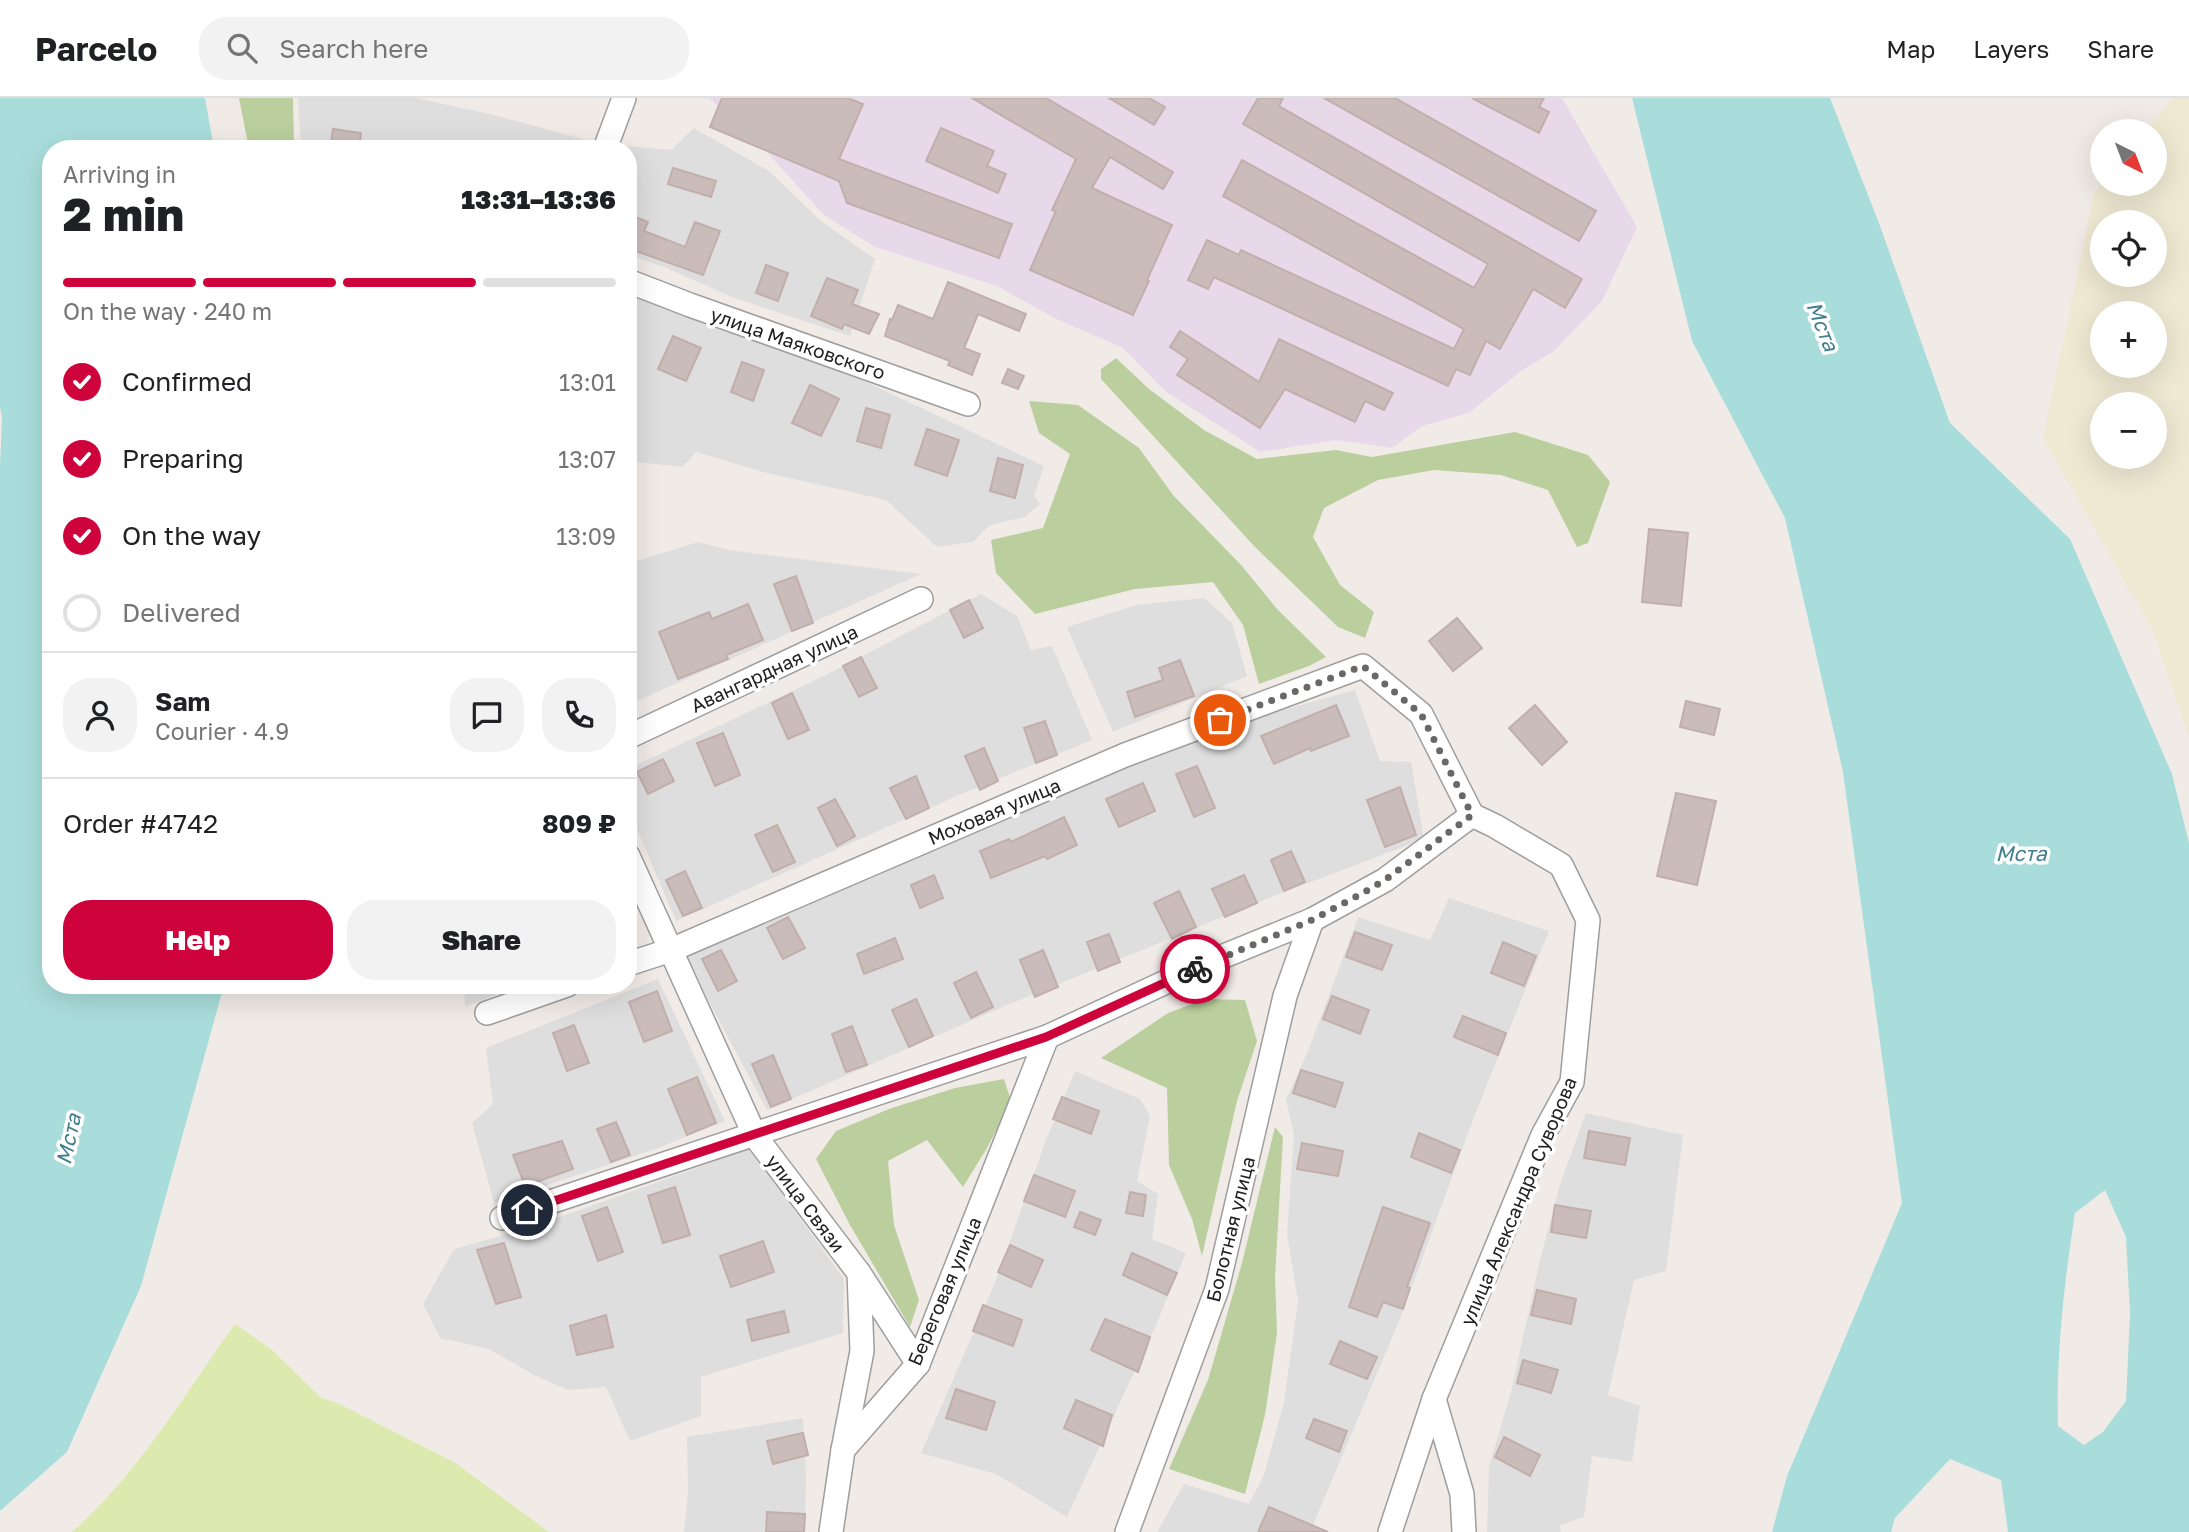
<!DOCTYPE html>
<html lang="en">
<head>
<meta charset="utf-8">
<style>
	:root { --surface:#fff; --page:#f2f2f2; --text:#202124; --muted:#757577; --line:#e0e0e0; --accent:#ce033c }
	body { margin:0; font-family:"Golos Text",sans-serif; background:var(--page); color:var(--text); height:100vh; display:flex; flex-direction:column; font-size:26px; white-space:nowrap }
	* { box-sizing:border-box; margin:0 }
	p { font-size:23px; color:var(--muted) }
	.icon { flex:none; width:38px; height:38px; fill:none; stroke:currentColor; stroke-width:2; stroke-linecap:round; stroke-linejoin:round }
	.map { position:relative; flex:1; overflow:hidden }
	.drawer { position:absolute; left:42px; top:42px; width:595px; height:854px; display:flex; flex-direction:column; background:var(--surface); border-radius:28px; box-shadow:0 7px 28px #0002 }
	.drawer>* { flex:none }
	.needle { width:46px; rotate:138deg }
	.controls { position:absolute; left:2090px; top:21px; display:grid; gap:14px }
	.controls a { display:grid; place-items:center; width:77px; height:77px; border-radius:50%; background:var(--surface); box-shadow:0 7px 28px #0002; font-size:35px }
	.pin { position:absolute; display:grid; place-items:center; width:60px; height:60px; color:#fff; margin:-30px; border:4px solid #fff; border-radius:50%; box-shadow:0 2px 7px #0007 }
	.courier { position:absolute; display:grid; place-items:center; width:70px; height:70px; margin:-35px; border:5px solid #ce033c; border-radius:50%; background:#fff; color:#222; box-shadow:0 2px 9px #0007 }
	.head em { font-style:normal; font-weight:800 }
	.head div { display:flex; flex-direction:column-reverse }
	.head { display:flex; align-items:center; justify-content:space-between; height:119px; padding:0 21px }
	h1 { font-size:46px; font-weight:800; line-height:52px }
	.bar { display:grid; grid-template-columns:repeat(4,1fr); gap:10px 7px; align-content:center; height:84px; padding:0 21px }
	.bar i { height:9px; border-radius:5px; background:var(--line) }
	.bar .current { background:var(--accent) }
	.bar p { grid-column:span 4 }
	.line { display:flex; align-items:center; gap:18px; padding:0 21px; border-top:2px solid var(--line) }
	.line div { flex:1 }
	.round { display:grid; place-items:center; flex:none; width:74px; height:74px; border-radius:28px; background:var(--page) }
	ol { padding:0 21px; list-style:none }
	li { display:flex; align-items:center; gap:21px; height:77px }
	li p { margin-inline-start:auto }
	li .icon { padding:7px; border-radius:50%; background:var(--accent); color:#fff; stroke-width:4 }
	li:last-child { color:var(--muted) }
	li i { width:38px; height:38px; border:4px solid var(--line); border-radius:50% }
	.button { display:flex; gap:14px; margin-top:auto; padding:14px 21px }
	.button a { flex:1; height:80px; border-radius:28px; background:var(--accent); color:#fff; font-size:28px; font-weight:800; line-height:80px; text-align:center }
	.button a+a { background:var(--page); color:var(--text) }
	header { display:flex; align-items:center; gap:42px; box-sizing:border-box; height:98px; padding:0 35px; background:var(--surface); border-bottom:2px solid var(--line) }
	header strong { font-size:33px }
	nav { display:flex; gap:38px; margin-inline-start:auto; font-size:24px }
	.search { width:490px; height:63px; background:var(--page); display:flex; align-items:center; gap:18px; box-sizing:border-box; padding:0 24px; border-radius:28px; color:var(--muted); font-size:26px }
	.map>svg:first-child { display:block }
</style>
</head>
<body>
<header>
<strong>Parcelo</strong>
<div class="search"><svg class="icon" aria-label="search" viewBox="0 0 24 24"><circle cx="10" cy="10" r="6"/><path d="M15 15l6 6"/></svg>Search here</div>
<nav><a>Map</a><a>Layers</a><a>Share</a></nav>
</header>
<div class="map">
<svg width="2189" height="1434" viewBox="0 0 2189 1434">
	<rect width="100%" height="100%" fill="#f1ebe7"/>
	<g fill="#dfdede">
		<polygon points="298,0 415,0 490,16 583,41 580,51 301,51"/>
		<polygon points="694,30 769,73 822,124 875,161 850,238 732,199 666,170 628,156 628,98 632,91 628,87 626,48 671,52"/>
		<polygon points="628,195 794,250 1044,368 1034,398 1040,406 1025,419 990,427 973,444 937,449 886,402 763,374 696,354 683,369 628,363"/>
		<polygon points="698,444 729,452 921,476 628,607 628,466"/>
		<polygon points="981,496 1017,518 1031,552 1052,548 1092,642 950,701 676,823 628,710 628,671 826,577"/>
		<polygon points="1204,500 1232,525 1247,578 1113,634 1067,529 1136,507"/>
		<polygon points="1355,592 1380,663 1411,664 1424,741 1269,800 1005,908 767,1012 684,857 1085,686 1233,626"/>
		<polygon points="1449,800 1549,833 1476,1014 1400,1221 1310,1434 1157,1434 1184,1386 1249,1406 1264,1377 1284,1304 1298,1203 1287,1136 1294,1037 1286,1002 1310,948 1358,819 1430,842"/>
		<polygon points="658,881 725,1023 658,1050 494,1105 472,1025 493,1006 486,950"/>
		<polygon points="464,887 521,887 465,909"/>
		<polygon points="1075,973 1140,1001 1150,1018 1137,1083 1158,1096 1152,1141 1186,1155 1156,1227 1067,1419 996,1376 921,1355 995,1185 1046,1042"/>
		<polygon points="1586,1015 1683,1037 1666,1173 1634,1182 1608,1297 1640,1308 1632,1364 1592,1358 1584,1419 1560,1427 1561,1434 1487,1434 1489,1369 1511,1294 1540,1162 1560,1086"/>
		<polygon points="750,1051 844,1181 843,1235 701,1279 701,1318 630,1343 606,1289 568,1292 532,1276 489,1251 440,1240 423,1206 454,1151 529,1130"/>
		<polygon points="803,1320 806,1380 805,1434 684,1434 688,1395 687,1339"/>
	</g>
	<polygon fill="#e8d9ea" points="709,0 1562,0 1637,129 1602,203 1554,253 1521,273 1469,315 1422,328 1392,350 1337,342 1260,354 1165,293 1123,250 1054,220 997,188 875,149 824,117 751,37"/>
	<path fill="#efe9d3" fill-rule="evenodd" d="M2173,0H2189V639L2153,533L2043,340L2094,95L2102,85L2154,86V33H2145ZM2102,124H2154V177H2102ZM2102,215H2154V268H2102ZM2102,306H2154V359H2102Z"/>
	<path fill="#dce9af" d="M235,1226L271,1251L320,1299L339,1306L454,1364L549,1434H72C138,1376 184,1297 235,1226Z"/>
	<g fill="#bacf9d">
		<polygon points="239,0 293,0 294,51 249,51"/>
		<polygon points="1116,260 1149,291 1204,332 1257,361 1336,352 1372,359 1515,334 1588,357 1610,384 1588,445 1577,449 1548,392 1501,377 1434,372 1378,382 1324,410 1313,439 1340,487 1374,514 1365,540 1338,529 1255,449 1101,281 1101,271"/>
		<polygon points="1029,303 1078,307 1139,350 1173,397 1242,468 1277,511 1326,559 1309,568 1259,586 1243,527 1213,484 1135,491 1035,516 996,475 991,442 1043,430 1070,356 1039,335"/>
		<polygon points="1206,901 1245,902 1257,943 1237,1003 1202,1158 1192,1121 1169,1067 1167,990 1101,960 1168,915"/>
		<polygon points="1004,981 1011,1003 987,1050 963,1089 927,1042 888,1063 894,1127 919,1202 910,1229 850,1127 816,1061 836,1033 889,1011 955,990"/>
		<polygon points="1275,1029 1283,1039 1275,1179 1277,1235 1265,1317 1245,1396 1169,1371 1208,1282 1242,1165"/>
	</g>
	<g fill="#a9dddb" fill-rule="evenodd">
		<polygon points="0,0 205,0 214,51 51,51 51,887 224,887 141,1188 67,1354 0,1413 0,370 2,320 0,309"/>
		<path d="M1632,0H1830L1879,125L1950,325L2070,441L2172,676L2189,745V1434H2008L2001,1382L1950,1361L1895,1420L1891,1434H1772L1787,1378L1902,1105L1843,674L1785,420L1692,243ZM2105,1092L2126,1139L2130,1216L2126,1303L2103,1334L2084,1347L2058,1328C2056,1256 2064,1186 2075,1115Z"/>
	</g>
	<g fill="#c9bcbb" stroke="#c2aeaa" stroke-width="2">
		<polygon points="722,0 848,0 863,6 839,61 1012,126 999,160 847,105 839,83 710,29"/>
		<polygon points="972,0 1046,0 1173,74 1163,91 1110,59 1092,90 1172,127 1147,182 1149,183 1133,217 1030,172 1056,113 1052,112 1076,61"/>
		<polygon points="1109,0 1149,0 1165,9 1154,27"/>
		<polygon points="1258,0 1283,0 1279,8 1582,181 1565,210 1533,191 1500,251 1486,243 1470,277 1456,271 1448,288 1214,179 1208,191 1188,182 1207,142 1239,157 1241,152 1454,251 1464,231 1223,98 1242,62 1474,190 1488,166 1243,26"/>
		<polygon points="1324,0 1395,0 1596,113 1579,143"/>
		<polygon points="1472,0 1544,0 1539,9 1549,14 1539,35"/>
		<polygon points="941,30 994,53 987,68 1006,76 998,95 926,63"/>
		<polygon points="333,31 361,35 359,51 330,51"/>
		<polygon points="673,70 716,83 711,99 668,86"/>
		<polygon points="628,116 648,124 644,133 685,149 695,124 720,133 703,177 636,153 628,169"/>
		<polygon points="766,167 788,175 778,203 756,195"/>
		<polygon points="827,180 858,192 852,206 879,216 869,236 844,226 842,231 811,218"/>
		<polygon points="948,184 1026,216 1019,233 978,216 964,250 980,256 972,277 948,267 950,263 885,238 890,221 892,222 898,207 933,221"/>
		<polygon points="1180,233 1259,284 1279,241 1393,295 1384,312 1365,303 1355,324 1285,291 1260,330 1177,277 1188,261 1170,249"/>
		<polygon points="673,238 701,250 686,283 658,271"/>
		<polygon points="742,264 764,272 753,303 731,294"/>
		<polygon points="1008,271 1024,278 1018,291 1002,285"/>
		<polygon points="810,287 839,301 821,338 792,325"/>
		<polygon points="866,310 890,317 881,350 857,343"/>
		<polygon points="927,331 959,342 947,378 915,367"/>
		<polygon points="998,360 1023,367 1015,400 990,393"/>
		<polygon points="1649,431 1688,435 1681,508 1642,504"/>
		<polygon points="796,478 813,525 792,533 774,486"/>
		<polygon points="969,502 983,530 964,540 950,512"/>
		<polygon points="748,506 763,542 726,557 728,561 678,581 659,534 709,514 712,521"/>
		<polygon points="1457,520 1482,550 1453,573 1429,543"/>
		<polygon points="861,559 877,590 859,599 843,568"/>
		<polygon points="1180,562 1194,598 1135,619 1127,594 1163,582 1159,570"/>
		<polygon points="792,595 809,632 788,641 772,605"/>
		<polygon points="1686,603 1720,611 1714,637 1680,629"/>
		<polygon points="1336,607 1349,638 1311,653 1310,650 1274,666 1261,638"/>
		<polygon points="1535,607 1567,644 1542,667 1509,630"/>
		<polygon points="1045,623 1057,657 1036,665 1024,630"/>
		<polygon points="723,635 740,677 715,688 697,645"/>
		<polygon points="984,650 998,683 980,692 965,658"/>
		<polygon points="663,661 674,683 648,696 637,674"/>
		<polygon points="1197,668 1215,710 1194,719 1176,676"/>
		<polygon points="916,678 929,710 906,721 890,690"/>
		<polygon points="1143,685 1155,713 1119,729 1106,701"/>
		<polygon points="1400,689 1416,737 1385,749 1367,702"/>
		<polygon points="1676,695 1716,703 1697,787 1657,778"/>
		<polygon points="835,701 855,738 837,748 818,710"/>
		<polygon points="1064,719 1077,747 1047,761 1045,758 991,780 980,753 1009,741 1011,744"/>
		<polygon points="777,727 795,764 773,774 755,737"/>
		<polygon points="1291,753 1305,784 1284,793 1271,762"/>
		<polygon points="685,773 702,810 683,818 666,782"/>
		<polygon points="934,777 943,800 920,810 911,787"/>
		<polygon points="1244,777 1257,805 1225,819 1212,791"/>
		<polygon points="1179,793 1196,829 1172,841 1154,805"/>
		<polygon points="788,819 805,850 783,861 767,830"/>
		<polygon points="1355,834 1392,847 1382,872 1346,859"/>
		<polygon points="1109,836 1120,864 1098,873 1087,844"/>
		<polygon points="895,840 903,861 864,876 857,856"/>
		<polygon points="1503,844 1536,858 1524,888 1491,875"/>
		<polygon points="721,852 737,883 718,893 702,861"/>
		<polygon points="1043,852 1058,889 1035,899 1020,862"/>
		<polygon points="976,874 993,909 971,920 954,885"/>
		<polygon points="657,893 672,933 644,944 629,904"/>
		<polygon points="1332,898 1369,912 1360,936 1323,921"/>
		<polygon points="916,901 933,938 909,949 892,912"/>
		<polygon points="1463,918 1506,935 1498,957 1454,939"/>
		<polygon points="574,927 589,965 567,973 553,935"/>
		<polygon points="852,928 867,967 846,974 832,936"/>
		<polygon points="773,957 791,1001 771,1009 752,966"/>
		<polygon points="1301,972 1343,985 1335,1009 1293,995"/>
		<polygon points="697,979 716,1025 687,1037 668,991"/>
		<polygon points="1062,999 1099,1013 1091,1036 1053,1021"/>
		<polygon points="616,1024 630,1057 611,1064 597,1031"/>
		<polygon points="1589,1033 1630,1040 1625,1067 1584,1060"/>
		<polygon points="1419,1035 1460,1052 1451,1075 1411,1059"/>
		<polygon points="562,1043 573,1071 525,1088 513,1057"/>
		<polygon points="1302,1045 1343,1053 1338,1078 1297,1071"/>
		<polygon points="1034,1077 1075,1093 1065,1119 1024,1103"/>
		<polygon points="675,1089 690,1137 663,1145 648,1098"/>
		<polygon points="1130,1094 1146,1097 1143,1118 1126,1115"/>
		<polygon points="1555,1107 1591,1113 1586,1140 1551,1134"/>
		<polygon points="607,1109 623,1154 598,1163 582,1118"/>
		<polygon points="1383,1109 1430,1125 1407,1189 1410,1190 1403,1211 1383,1204 1377,1219 1349,1209"/>
		<polygon points="1080,1114 1101,1122 1095,1137 1074,1129"/>
		<polygon points="763,1143 774,1174 731,1189 720,1158"/>
		<polygon points="504,1145 521,1199 496,1206 477,1152"/>
		<polygon points="1010,1147 1043,1162 1031,1189 998,1174"/>
		<polygon points="1132,1155 1177,1175 1167,1197 1123,1177"/>
		<polygon points="1537,1192 1576,1201 1571,1226 1531,1217"/>
		<polygon points="983,1207 1022,1222 1013,1248 973,1233"/>
		<polygon points="784,1213 789,1234 752,1243 747,1222"/>
		<polygon points="606,1217 613,1249 577,1257 570,1228"/>
		<polygon points="1105,1221 1150,1239 1138,1274 1091,1252"/>
		<polygon points="1340,1243 1377,1259 1367,1281 1330,1266"/>
		<polygon points="1523,1262 1558,1272 1551,1295 1517,1285"/>
		<polygon points="956,1291 995,1304 986,1332 946,1320"/>
		<polygon points="1076,1302 1112,1317 1103,1348 1064,1330"/>
		<polygon points="1314,1321 1347,1333 1339,1354 1306,1340"/>
		<polygon points="803,1335 808,1357 773,1366 767,1343"/>
		<polygon points="1504,1339 1540,1357 1530,1378 1495,1359"/>
		<polygon points="1269,1409 1328,1434 1258,1434"/>
		<polygon points="767,1414 805,1416 804,1434 766,1434"/>
	</g>
	<g fill="none" stroke-linecap="round" stroke-linejoin="round">
		<g stroke="#9e9e9e" stroke-width="26">
			<g id="street">
				<polyline points="605,51 624,0"/>
				<polyline points="628,183 690,207 968,306"/>
				<polyline points="628,639 921,501"/>
				<polyline points="628,758 755,1038 859,1175 862,1253 843,1352"/>
				<polyline points="628,866 671,852 1125,657 1363,568 1421,616 1472,717 1495,728 1561,767 1588,822 1572,984 1543,1037 1434,1301 1390,1434"/>
				<polyline points="487,915 567,887"/>
				<polyline points="502,1120 1047,939 1207,865 1312,822 1385,782 1472,717"/>
				<polyline points="859,1175 918,1266"/>
				<polyline points="1434,1301 1462,1396 1464,1434"/>
				<polyline points="831,1434 843,1352 918,1266 1047,939"/>
				<polyline points="1127,1434 1217,1191 1285,898 1312,822"/>
			</g>
		</g>
		<use href="#street" stroke="#fff" stroke-width="23"/>
	</g>
	<g fill="none" stroke-linecap="round" stroke-linejoin="round">
		<polyline stroke="#6a6866" stroke-width="7" stroke-dasharray="0 12.6" points="1195,871 1312,822 1361,796 1385,782 1472,717 1421,616 1363,568 1220,622"/>
		<polyline stroke="#ce033c" stroke-width="9" points="527,1112 1046,939 1195,871"/>
	</g>
	<g text-anchor="middle" dominant-baseline="central" stroke-width="7" stroke-linejoin="round" paint-order="stroke">
		<g font-size="19" fill="#212121" stroke="#fff">
			<text transform="translate(798 245) rotate(19)">улица Маяковского</text>
			<text transform="translate(774 570) rotate(-25)">Авангардная улица</text>
			<text transform="translate(994 713) rotate(-23)">Моховая улица</text>
			<text transform="translate(1518 1103) rotate(-67)">улица Александра Суворова</text>
			<text transform="translate(806 1105) rotate(53)">улица Связи</text>
			<text transform="translate(1230 1131) rotate(-76)">Болотная улица</text>
			<text transform="translate(944 1193) rotate(-67)">Береговая улица</text>
		</g>
		<g font-size="21" font-style="italic" fill="#417f90" stroke="#fff">
			<text transform="translate(1823 228) rotate(68)">Мста</text>
			<text x="2021" y="755">Мста</text>
			<text transform="translate(68 1041) rotate(-78)">Мста</text>
		</g>
	</g>
</svg>
<div class="controls">
<a><svg class="needle" viewBox="-14 -14 28 28"><path d="M0-13l5 13h-10z" fill="#e53935"/><path d="M0 13l5-13h-10z" fill="#757577"/></svg></a>
<a><svg class="icon" aria-label="locate" viewBox="0 0 24 24"><circle cx="12" cy="12" r="6"/><path d="M12 2v4M12 18v4M2 12h4M18 12h4"/></svg></a>
<a>+</a>
<a>−</a>
</div>
<div class="pin" style="left:1220px;top:622px;background:#ea580c"><svg class="icon" aria-label="bag" viewBox="0 0 24 24"><path d="M5 8h14l-1 12H6zM9 8a3 3 0 0 1 6 0"/></svg></div>
<div class="pin" style="left:527px;top:1112px;background:#1f2937"><svg class="icon" aria-label="home" viewBox="0 0 24 24"><path d="M3 11l9-7 9 7M6 9v11h12V9"/></svg></div>
<div class="courier" style="left:1195px;top:871px"><svg class="icon" aria-label="bike" viewBox="0 0 24 24"><circle cx="6" cy="16" r="4"/><circle cx="18" cy="16" r="4"/><path d="M6 16l4-8h5l3 8M10 8l3 8H6M13 5h3"/></svg></div>
<section class="drawer">
<div class="head"><div><h1>2 min</h1><p>Arriving in</p></div><em>13:31–13:36</em></div>
<div class="bar"><i class="current"></i><i class="current"></i><i class="current"></i><i></i><p>On the way · 240 m</p></div>
<ol>
<li><svg class="icon" aria-label="check" viewBox="0 0 24 24"><path d="M5 12l5 5 9-10"/></svg>Confirmed<p>13:01</p></li>
<li><svg class="icon" aria-label="check" viewBox="0 0 24 24"><path d="M5 12l5 5 9-10"/></svg>Preparing<p>13:07</p></li>
<li><svg class="icon" aria-label="check" viewBox="0 0 24 24"><path d="M5 12l5 5 9-10"/></svg>On the way<p>13:09</p></li>
<li><i></i>Delivered</li>
</ol>
<div class="line" style="height:126px"><a class="round"><svg class="icon" aria-label="person" viewBox="0 0 24 24"><circle cx="12" cy="8" r="4"/><path d="M4 21q1-7 8-7t8 7"/></svg></a><div><b>Sam</b><p>Courier · 4.9</p></div><a class="round"><svg class="icon" aria-label="chat" viewBox="0 0 24 24"><path d="M4 5h16v11H9l-5 4z"/></svg></a><a class="round"><svg class="icon" aria-label="phone" viewBox="0 0 24 24"><path d="M5 4h4l2 5-3 2q2 4 5 5l2-3 5 2v4C11 20 4 13 5 4z"/></svg></a></div>
<div class="line" style="height:91px"><div>Order #4742</div><b>809 ₽</b></div>
<div class="button"><a>Help</a><a>Share</a></div>
</section>
</div>
</body>
</html>
